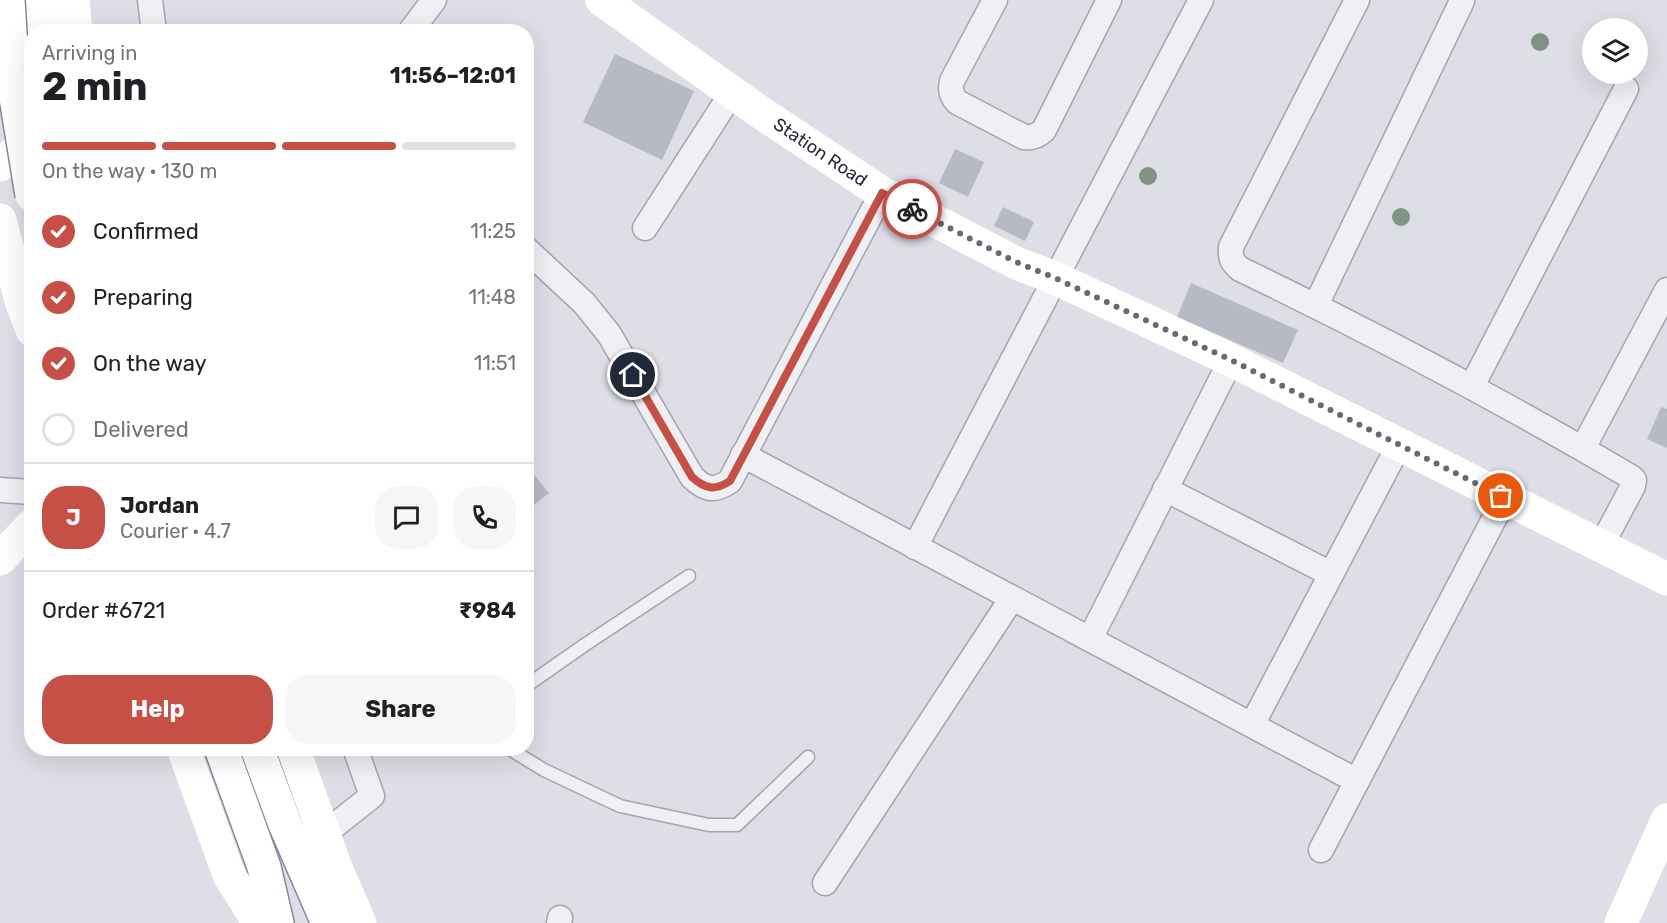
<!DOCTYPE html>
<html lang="en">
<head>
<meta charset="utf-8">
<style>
	:root { --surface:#fff; --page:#f6f6f6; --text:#202124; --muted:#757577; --line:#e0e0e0; --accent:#c65046 }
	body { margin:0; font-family:Rubik,sans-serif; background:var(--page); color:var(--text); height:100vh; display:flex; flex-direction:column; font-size:22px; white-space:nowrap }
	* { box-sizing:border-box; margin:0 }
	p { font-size:20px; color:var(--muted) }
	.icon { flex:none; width:33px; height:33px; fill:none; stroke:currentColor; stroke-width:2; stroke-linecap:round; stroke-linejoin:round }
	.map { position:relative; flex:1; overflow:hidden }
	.drawer { position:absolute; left:24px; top:24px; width:510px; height:732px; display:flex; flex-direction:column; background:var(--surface); border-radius:24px; box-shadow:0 6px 24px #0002 }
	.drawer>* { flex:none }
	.controls { position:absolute; left:1582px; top:18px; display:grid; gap:12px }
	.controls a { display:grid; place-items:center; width:66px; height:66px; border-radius:50%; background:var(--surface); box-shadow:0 6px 24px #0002; font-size:30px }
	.pin { position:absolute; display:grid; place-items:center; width:51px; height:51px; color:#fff; margin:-26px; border:3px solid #fff; border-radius:50%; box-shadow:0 2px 6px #0007 }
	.courier { position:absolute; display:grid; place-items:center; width:60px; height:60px; margin:-30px; border:4px solid #c65046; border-radius:50%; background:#fff; color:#222; box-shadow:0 2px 8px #0007 }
	.headline em { font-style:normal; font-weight:700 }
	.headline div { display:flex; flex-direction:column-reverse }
	.headline { display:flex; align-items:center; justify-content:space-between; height:102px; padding:0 18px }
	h1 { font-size:39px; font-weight:700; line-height:45px }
	.bar { display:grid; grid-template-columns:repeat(4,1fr); gap:9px 6px; align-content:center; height:72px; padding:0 18px }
	.bar i { height:8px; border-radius:4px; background:var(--line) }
	.bar .active { background:var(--accent) }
	.bar p { grid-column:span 4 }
	.line { display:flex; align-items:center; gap:15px; padding:0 18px; border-top:2px solid var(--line) }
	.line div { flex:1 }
	.round { display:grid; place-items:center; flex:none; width:63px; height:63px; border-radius:24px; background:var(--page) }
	ol { padding:0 18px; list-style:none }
	li { display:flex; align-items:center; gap:18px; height:66px }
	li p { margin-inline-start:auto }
	li .icon { padding:6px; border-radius:50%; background:var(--accent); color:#fff; stroke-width:4 }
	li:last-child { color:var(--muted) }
	li i { width:33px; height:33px; border:3px solid var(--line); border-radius:50% }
	.cta { display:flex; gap:12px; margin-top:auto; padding:12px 18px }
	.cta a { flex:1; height:69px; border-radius:24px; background:var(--accent); color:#fff; font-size:24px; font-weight:700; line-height:69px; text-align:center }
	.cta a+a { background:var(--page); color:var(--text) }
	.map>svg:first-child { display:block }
</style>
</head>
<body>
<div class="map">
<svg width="1667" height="923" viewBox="0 0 1667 923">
	<rect width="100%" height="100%" fill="#dddee6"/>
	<g fill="#b7b9c5">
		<polygon points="615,54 694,91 662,160 583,122"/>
		<polygon points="955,149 984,162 968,197 939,183"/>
		<polygon points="1003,207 1034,222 1025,241 994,226"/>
		<polygon points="1191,283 1298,330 1283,363 1177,317"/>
		<polygon points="1661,407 1667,409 1667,448 1647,439"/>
		<polygon points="526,465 549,493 526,511"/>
	</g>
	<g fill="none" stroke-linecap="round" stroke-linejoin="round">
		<g stroke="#a3a4af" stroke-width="15">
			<g id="lane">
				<polyline points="526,686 586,644 689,576"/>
				<polyline points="508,748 544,770 620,806 709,825 737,825 808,757"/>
			</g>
		</g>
		<g stroke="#a3a4af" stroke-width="27">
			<g id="street">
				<polyline points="150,0 154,32"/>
				<path d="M995,0L952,81C950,90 951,95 957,102L1024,137C1032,138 1038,136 1044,130L1109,0"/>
				<path d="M1357,0L1231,247C1230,258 1232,262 1240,269C1373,333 1504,402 1631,477L1634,480L1633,486L1601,546"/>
				<polyline points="410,32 434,0"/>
				<polyline points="645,228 733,91"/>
				<path d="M526,249L584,303L609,334L692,477C706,490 714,492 730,481L882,193"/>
				<polyline points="1316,305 1462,1"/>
				<polyline points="1472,386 1626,89"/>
				<polyline points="1583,448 1667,290"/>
				<polyline points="743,455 1357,781"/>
				<polyline points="1165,489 1331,574"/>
				<polyline points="0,490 32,492"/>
				<polyline points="915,547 1201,0"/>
				<polyline points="1090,639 1231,360"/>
				<polyline points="1252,725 1399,445"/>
				<polyline points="324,834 372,796 355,748"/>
				<polyline points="1321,850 1506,496"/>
				<polyline points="825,883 1012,598"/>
				<polyline points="559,923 560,918"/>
			</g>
		</g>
		<g stroke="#85899c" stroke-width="36">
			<g id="highway">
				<polyline points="42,0 44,32"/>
				<polyline points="221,748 264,867 277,923"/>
				<polyline points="257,748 285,824 328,923"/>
			</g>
		</g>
		<use href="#lane" stroke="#eff0f4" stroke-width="12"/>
		<use href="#street" stroke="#eff0f4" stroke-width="24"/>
		<g stroke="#fff" stroke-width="33">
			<polyline points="73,0 76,32"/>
			<path id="s1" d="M602,0L757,110L882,193L1016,263L1055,278L1231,360L1667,579"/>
			<polyline points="0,165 17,151 32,147"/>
			<polyline points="0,220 21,301 32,330"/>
			<polyline points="0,559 32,525"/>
			<polyline points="183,748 229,875 259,923"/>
			<polyline points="293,748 336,868 360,923"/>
			<polyline points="1621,923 1667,820"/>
		</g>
		<use href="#highway" stroke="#fff" stroke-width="33"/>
		<g stroke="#85899c" stroke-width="36" stroke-linecap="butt">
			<polyline id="highway-bridge" points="8,0 13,79 32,195"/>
		</g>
		<use href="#highway-bridge" stroke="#fff" stroke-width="33"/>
	</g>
	<g fill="#819385">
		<circle cx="1540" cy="42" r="9"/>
		<circle cx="1148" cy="176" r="9"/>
		<circle cx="1401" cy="217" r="9"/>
	</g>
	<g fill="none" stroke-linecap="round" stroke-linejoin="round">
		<polyline stroke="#676977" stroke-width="6" stroke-dasharray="0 10.8" points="912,209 1016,262 1055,278 1231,360 1501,496"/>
		<path stroke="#c65046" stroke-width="8" d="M633,375L692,477C705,489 715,491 730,481L882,193L912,209"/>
	</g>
	<g text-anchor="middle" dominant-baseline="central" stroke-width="5" stroke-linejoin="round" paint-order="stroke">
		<g font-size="18" fill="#272a3b" stroke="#ecedf4">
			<text stroke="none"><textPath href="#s1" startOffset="266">Station Road</textPath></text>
		</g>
	</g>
</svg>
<div class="controls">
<a><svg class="icon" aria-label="layers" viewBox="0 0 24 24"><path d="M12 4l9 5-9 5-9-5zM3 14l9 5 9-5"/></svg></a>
</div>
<div class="pin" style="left:1501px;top:496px;background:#ea580c"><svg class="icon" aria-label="bag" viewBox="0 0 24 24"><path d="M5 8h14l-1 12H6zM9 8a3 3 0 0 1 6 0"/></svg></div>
<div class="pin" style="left:633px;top:375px;background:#1f2937"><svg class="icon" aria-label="home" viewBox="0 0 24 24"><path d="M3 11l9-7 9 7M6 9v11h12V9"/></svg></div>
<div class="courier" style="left:912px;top:209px"><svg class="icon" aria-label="bike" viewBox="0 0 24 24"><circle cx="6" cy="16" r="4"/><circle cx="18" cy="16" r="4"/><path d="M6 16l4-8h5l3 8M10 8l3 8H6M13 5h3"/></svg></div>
<section class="drawer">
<div class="headline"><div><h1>2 min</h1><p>Arriving in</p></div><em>11:56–12:01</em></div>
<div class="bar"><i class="active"></i><i class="active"></i><i class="active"></i><i></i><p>On the way · 130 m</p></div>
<ol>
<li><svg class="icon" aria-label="check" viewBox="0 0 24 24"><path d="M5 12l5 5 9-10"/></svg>Confirmed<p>11:25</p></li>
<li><svg class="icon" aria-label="check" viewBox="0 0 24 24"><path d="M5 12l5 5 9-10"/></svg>Preparing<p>11:48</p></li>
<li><svg class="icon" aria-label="check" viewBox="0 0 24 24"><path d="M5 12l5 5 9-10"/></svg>On the way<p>11:51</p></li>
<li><i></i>Delivered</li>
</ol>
<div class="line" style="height:108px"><b class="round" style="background:var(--accent);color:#fff">J</b><div><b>Jordan</b><p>Courier · 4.7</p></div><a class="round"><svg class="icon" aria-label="chat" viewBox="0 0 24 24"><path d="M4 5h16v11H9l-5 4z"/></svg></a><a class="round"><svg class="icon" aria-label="phone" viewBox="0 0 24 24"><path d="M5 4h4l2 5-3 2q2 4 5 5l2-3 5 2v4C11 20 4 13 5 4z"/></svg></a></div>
<div class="line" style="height:78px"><div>Order #6721</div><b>₹984</b></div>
<div class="cta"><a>Help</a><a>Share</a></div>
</section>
</div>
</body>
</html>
